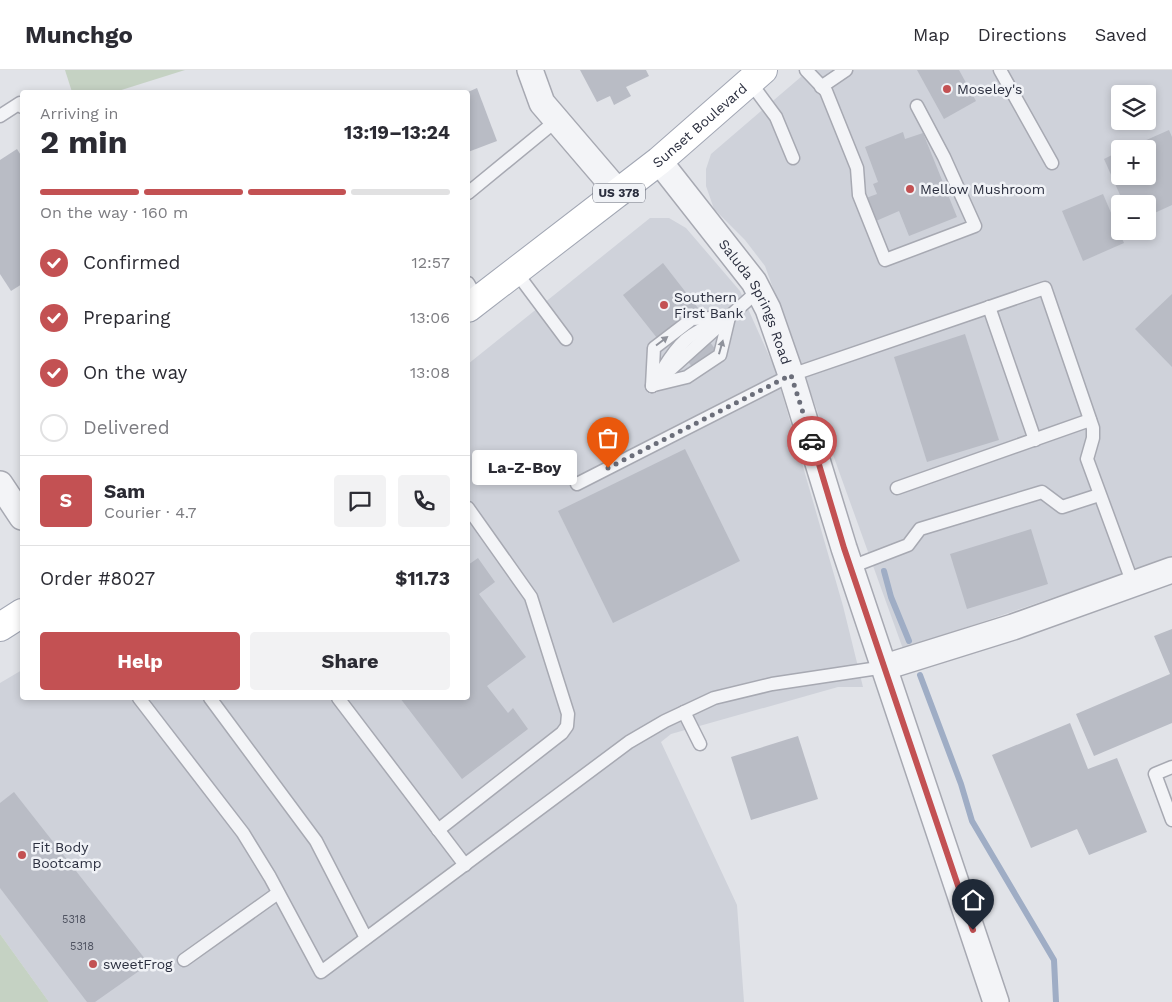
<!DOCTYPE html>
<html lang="en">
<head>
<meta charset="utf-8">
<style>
	:root { --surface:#fff; --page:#f2f2f3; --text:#2b2b33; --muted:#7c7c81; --line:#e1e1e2; --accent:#c35153 }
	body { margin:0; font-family:"Work Sans",sans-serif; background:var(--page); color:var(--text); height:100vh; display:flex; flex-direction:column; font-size:19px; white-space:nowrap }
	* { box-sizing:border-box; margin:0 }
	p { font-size:16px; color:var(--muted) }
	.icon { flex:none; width:28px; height:28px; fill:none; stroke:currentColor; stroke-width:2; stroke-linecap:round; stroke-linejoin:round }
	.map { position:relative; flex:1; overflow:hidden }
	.sheet { position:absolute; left:20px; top:20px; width:450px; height:610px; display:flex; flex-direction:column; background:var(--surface); border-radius:5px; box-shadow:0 2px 8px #0003 }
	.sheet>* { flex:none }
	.controls { position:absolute; left:1111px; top:15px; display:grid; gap:10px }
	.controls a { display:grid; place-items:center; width:45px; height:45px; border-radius:5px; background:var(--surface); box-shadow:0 2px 8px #0003; font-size:25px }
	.pin { position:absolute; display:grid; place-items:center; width:42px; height:42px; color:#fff; margin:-51px -21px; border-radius:50% 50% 50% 0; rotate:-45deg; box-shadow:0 0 5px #0007 }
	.pin .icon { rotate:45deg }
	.courier { position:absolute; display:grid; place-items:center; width:50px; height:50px; margin:-25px; border:4px solid #c35153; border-radius:50%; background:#fff; color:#222; box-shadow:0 1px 6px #0007 }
	.bubble { position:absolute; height:35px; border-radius:5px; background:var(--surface); box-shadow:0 2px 8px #0003; font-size:16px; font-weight:700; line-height:35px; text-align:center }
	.summary em { font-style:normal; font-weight:700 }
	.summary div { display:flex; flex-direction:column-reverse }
	.summary { display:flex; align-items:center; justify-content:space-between; height:85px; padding:0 20px }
	h1 { font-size:32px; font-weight:700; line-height:38px }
	.bar { display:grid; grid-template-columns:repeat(4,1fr); gap:8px 5px; align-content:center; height:60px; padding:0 20px }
	.bar i { height:6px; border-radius:4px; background:var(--line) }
	.bar .current { background:var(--accent) }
	.bar p { grid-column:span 4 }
	.line { display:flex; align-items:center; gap:12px; padding:0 20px; border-top:1px solid var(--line) }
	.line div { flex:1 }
	.round { display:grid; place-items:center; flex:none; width:52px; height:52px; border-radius:5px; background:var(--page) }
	ol { padding:0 20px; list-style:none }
	li { display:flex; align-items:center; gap:15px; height:55px }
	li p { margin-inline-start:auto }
	li .icon { padding:5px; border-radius:50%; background:var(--accent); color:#fff; stroke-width:4 }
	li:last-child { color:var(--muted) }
	li i { width:28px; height:28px; border:2px solid var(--line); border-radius:50% }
	.button { display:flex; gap:10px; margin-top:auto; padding:10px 20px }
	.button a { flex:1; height:58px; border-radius:5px; background:var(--accent); color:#fff; font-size:20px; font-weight:700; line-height:58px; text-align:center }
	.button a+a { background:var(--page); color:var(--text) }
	header { display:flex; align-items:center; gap:30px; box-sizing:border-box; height:70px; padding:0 25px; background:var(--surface); border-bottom:1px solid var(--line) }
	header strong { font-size:24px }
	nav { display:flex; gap:28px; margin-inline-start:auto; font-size:18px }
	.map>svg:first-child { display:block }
</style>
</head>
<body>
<header>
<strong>Munchgo</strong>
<nav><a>Map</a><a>Directions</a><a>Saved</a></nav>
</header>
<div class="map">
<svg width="1172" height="932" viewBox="0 0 1172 932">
	<rect width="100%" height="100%" fill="#e1e3e8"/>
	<g fill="#cfd2da" fill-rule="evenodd">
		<path d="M809,0H1172V487L903,579L765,196L745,170L714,139L706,116V99L711,84ZM1120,24H1148V51H1120ZM1120,79H1148V106H1120ZM1120,134H1148V161H1120Z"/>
		<polygon points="650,148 669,148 686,158 740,221 775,299 843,536 863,617 838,617 671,664 661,672 737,835 744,932 49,932 0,864 0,613 22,600 22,628 468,628 468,294"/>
	</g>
	<g fill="#c5d2c3">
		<polygon points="65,0 185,0 115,22 72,22"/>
		<polygon points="0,864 49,932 0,932"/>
	</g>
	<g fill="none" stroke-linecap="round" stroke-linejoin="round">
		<g stroke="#9fadc5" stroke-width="6">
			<polyline points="884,501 891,527 909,571"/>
			<polyline points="920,605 961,714 972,751 1054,890 1056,932"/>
		</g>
	</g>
	<g fill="#b9bcc5">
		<polygon points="580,0 646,0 649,6 626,17 631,26 614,35 610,26 597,32"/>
		<polygon points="917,0 959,0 976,31 944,49"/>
		<polygon points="477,18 497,71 468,82 468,22"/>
		<polygon points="1169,60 1172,67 1172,135 1148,146 1148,134 1124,134 1104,89 1120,81 1120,106 1148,106 1148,79 1126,79"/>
		<polygon points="903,62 905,69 923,63 957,147 909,166 899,141 876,151 866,128 877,124 873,114 878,112 865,77"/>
		<polygon points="17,79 22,87 22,214 11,221 0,204 0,90"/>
		<polygon points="1103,124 1124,173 1083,191 1062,141"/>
		<polygon points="663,193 698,238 689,245 716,280 693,298 665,262 657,268 623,225"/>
		<polygon points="1172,224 1172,297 1135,259"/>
		<polygon points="965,264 999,370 927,392 894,287"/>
		<polygon points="685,379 740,491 613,553 558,441"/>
		<polygon points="1031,459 1048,514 967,539 950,484"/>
		<polygon points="478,488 495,512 479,524 526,587 487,616 508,643 513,638 528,659 462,709 400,628 468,628 468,495"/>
		<polygon points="1172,559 1172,653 1094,686 1076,644 1170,604 1154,566"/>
		<polygon points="1070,653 1088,699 1117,688 1147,762 1089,785 1077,759 1031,778 992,685"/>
		<polygon points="798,666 818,729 751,750 731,687"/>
		<polygon points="14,722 149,894 95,932 87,932 0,818 0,733"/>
	</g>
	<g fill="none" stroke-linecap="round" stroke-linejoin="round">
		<g stroke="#a7a9b2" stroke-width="15">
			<g id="service">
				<polyline points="806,0 826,21 857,98 859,125 885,190 975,156 944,87 917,36"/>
				<polyline points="1000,0 1052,93"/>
				<polyline points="750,12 776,47 793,88"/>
				<polyline points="821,17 846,0"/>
				<polyline points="0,46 20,33 22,37"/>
				<polyline points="468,123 557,50"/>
				<polyline points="516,202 566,269"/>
				<polyline points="468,213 478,230"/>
				<polyline points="989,237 1035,370"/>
				<path d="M663,299C679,273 689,263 718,252"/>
				<polyline points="654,315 687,307 720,285 729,247"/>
				<polyline points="652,316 759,220"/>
				<polyline points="652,316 654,278 692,249 729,247"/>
				<polyline points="577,414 791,305 1045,218 1093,358 1093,368 1087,389 1133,514"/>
				<polyline points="897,418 1090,350"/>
				<polyline points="851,497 908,475 920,459 1042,422 1062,437 1099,425"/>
				<polyline points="139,628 243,763 270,807 321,902 629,672 665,651 714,628 772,614 885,597"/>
				<polyline points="210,628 316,771 366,868"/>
				<polyline points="338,628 465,795"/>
				<polyline points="684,642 700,674"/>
				<polyline points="1172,697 1155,704 1172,750"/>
				<polyline points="438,760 562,663 567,656 568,644 531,527 468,438"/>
				<polyline points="184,890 278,823"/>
			</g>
		</g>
		<g stroke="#a7a9b2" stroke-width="28">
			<g id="minor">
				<polyline points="530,0 542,33 619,123"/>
				<path id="s1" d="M659,91L754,212L768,239L791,305L844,478L996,932"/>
				<polyline points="0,414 22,447"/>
				<polyline points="885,597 1013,557 1172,500"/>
			</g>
		</g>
		<g stroke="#a1a6b3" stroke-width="30">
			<g id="primary">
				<path id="s2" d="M468,238L659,91L763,0"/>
				<polyline points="0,557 22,543"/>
			</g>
		</g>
		<use href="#service" stroke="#f3f4f7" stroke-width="12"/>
		<use href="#minor" stroke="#f3f4f7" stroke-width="25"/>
		<use href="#primary" stroke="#fff" stroke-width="28"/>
	</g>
	<defs><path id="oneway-solid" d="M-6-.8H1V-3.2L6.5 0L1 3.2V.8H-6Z" transform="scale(1.25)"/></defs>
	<g fill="#8f929b">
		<use href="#oneway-solid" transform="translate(662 271) rotate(-37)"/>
		<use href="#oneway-solid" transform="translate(721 277) rotate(-74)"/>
	</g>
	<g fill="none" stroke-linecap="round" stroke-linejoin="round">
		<polyline stroke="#6b6e7a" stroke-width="5" stroke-dasharray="0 9" points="608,398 791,305 812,371"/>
		<polyline stroke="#c35153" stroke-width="6" points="812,371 844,478 973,860"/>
	</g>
	<g fill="#c35153" stroke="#f0f2f6" stroke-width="2">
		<circle cx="947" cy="19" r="5"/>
		<circle cx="910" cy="119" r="5"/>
		<circle cx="664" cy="235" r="5"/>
		<circle cx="22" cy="785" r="5"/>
		<circle cx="93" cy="894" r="5"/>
	</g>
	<g text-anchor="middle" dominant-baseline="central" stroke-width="5" stroke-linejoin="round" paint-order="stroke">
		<g font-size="11" fill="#4e5260">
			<text x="74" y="849">5318</text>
			<text x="82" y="876">5318</text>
		</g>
		<rect fill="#f0f2f6" stroke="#666a76" stroke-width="1" x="593" y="113.5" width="52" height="19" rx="4"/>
		<g font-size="12" font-weight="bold" fill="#2b2f3f">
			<text x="619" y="123">US 378</text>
		</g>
		<g font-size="14" fill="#2b2f3f" stroke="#f0f2f6" text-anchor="start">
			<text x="957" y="19">Moseley's</text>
			<text x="920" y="119">Mellow Mushroom</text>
			<text x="674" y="227">Southern<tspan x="674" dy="16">First Bank</tspan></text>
			<text x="32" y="777">Fit Body<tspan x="32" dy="16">Bootcamp</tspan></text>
			<text x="103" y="894">sweetFrog</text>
		</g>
		<g font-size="14" fill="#2b2f3f" stroke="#f0f2f6">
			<text stroke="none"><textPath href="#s2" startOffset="295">Sunset Boulevard</textPath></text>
			<text stroke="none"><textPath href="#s1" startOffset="172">Saluda Springs Road</textPath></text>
		</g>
	</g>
</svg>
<div class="controls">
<a><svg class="icon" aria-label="layers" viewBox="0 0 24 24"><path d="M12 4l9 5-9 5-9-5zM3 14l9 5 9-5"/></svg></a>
<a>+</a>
<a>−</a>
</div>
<div class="pin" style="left:608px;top:398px;background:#ea580c"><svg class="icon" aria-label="bag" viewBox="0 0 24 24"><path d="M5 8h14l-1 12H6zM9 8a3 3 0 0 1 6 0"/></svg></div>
<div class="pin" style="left:973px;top:860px;background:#1f2937"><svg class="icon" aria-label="home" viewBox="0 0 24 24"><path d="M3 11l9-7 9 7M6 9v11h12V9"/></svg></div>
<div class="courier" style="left:812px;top:371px"><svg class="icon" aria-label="car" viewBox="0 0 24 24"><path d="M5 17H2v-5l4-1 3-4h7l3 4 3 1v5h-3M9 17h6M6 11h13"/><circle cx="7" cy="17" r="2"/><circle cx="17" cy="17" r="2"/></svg></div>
<div class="bubble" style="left:472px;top:380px;width:105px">La-Z-Boy</div>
<section class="sheet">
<div class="summary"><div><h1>2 min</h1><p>Arriving in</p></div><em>13:19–13:24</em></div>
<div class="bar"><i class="current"></i><i class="current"></i><i class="current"></i><i></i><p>On the way · 160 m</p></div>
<ol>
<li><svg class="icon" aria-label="check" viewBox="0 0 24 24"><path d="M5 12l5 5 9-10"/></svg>Confirmed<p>12:57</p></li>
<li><svg class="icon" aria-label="check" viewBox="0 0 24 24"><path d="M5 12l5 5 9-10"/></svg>Preparing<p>13:06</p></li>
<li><svg class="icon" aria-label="check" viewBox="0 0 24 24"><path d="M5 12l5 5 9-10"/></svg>On the way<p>13:08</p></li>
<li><i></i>Delivered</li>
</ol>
<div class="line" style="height:90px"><b class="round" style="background:var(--accent);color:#fff">S</b><div><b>Sam</b><p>Courier · 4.7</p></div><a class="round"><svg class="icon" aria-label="chat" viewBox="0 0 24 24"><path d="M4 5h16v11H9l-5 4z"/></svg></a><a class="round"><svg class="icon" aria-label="phone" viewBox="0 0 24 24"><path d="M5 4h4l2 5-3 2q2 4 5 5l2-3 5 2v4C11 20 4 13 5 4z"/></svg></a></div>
<div class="line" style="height:65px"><div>Order #8027</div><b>$11.73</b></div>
<div class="button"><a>Help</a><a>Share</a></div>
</section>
</div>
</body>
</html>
